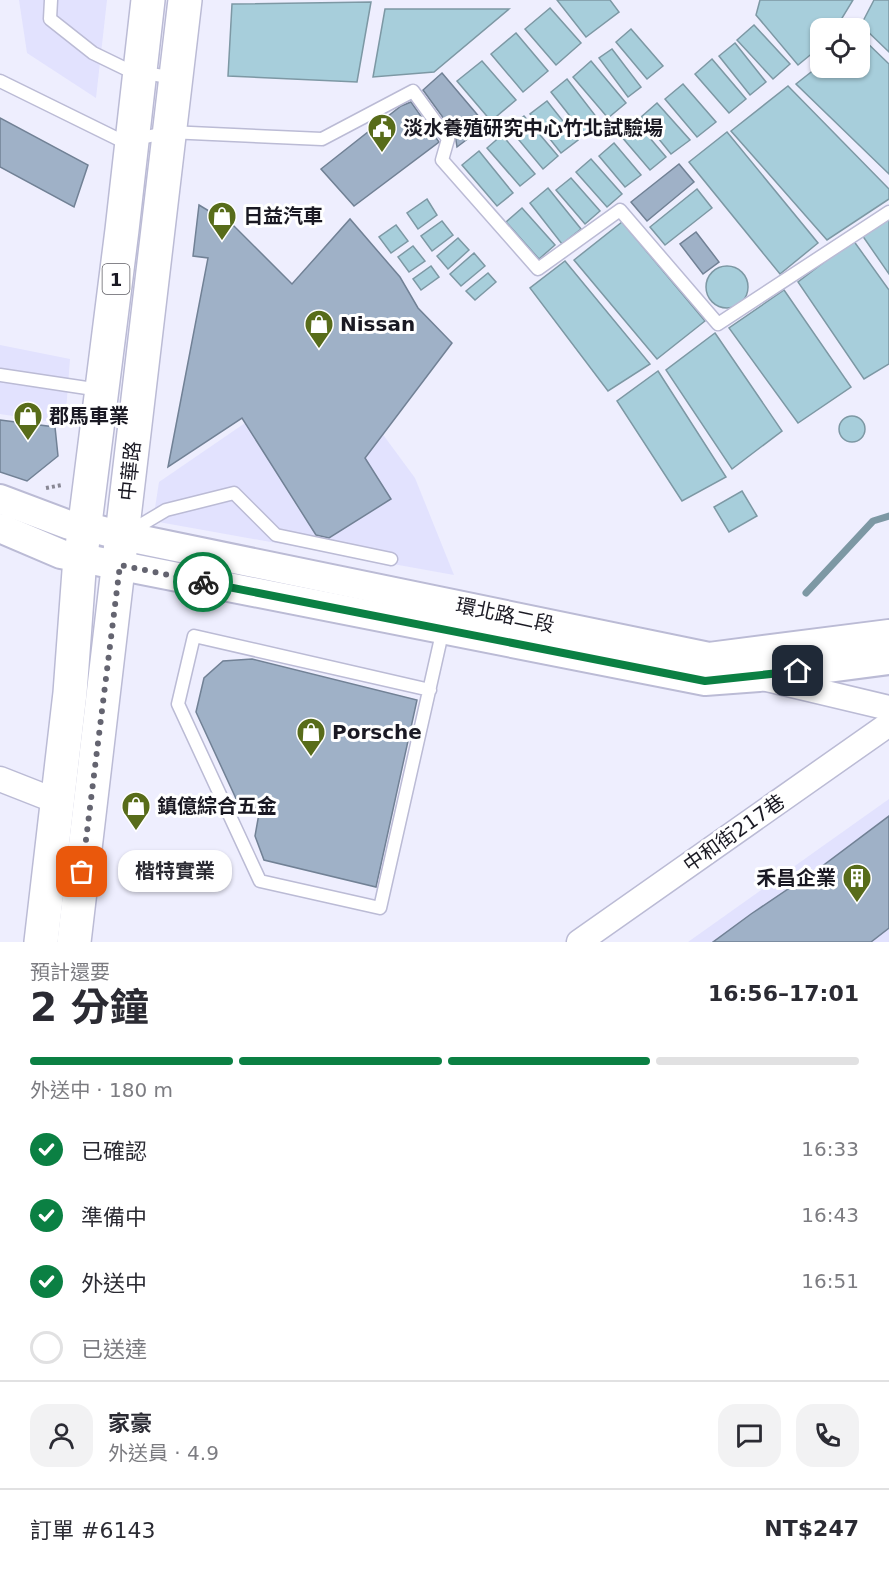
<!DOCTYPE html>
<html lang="zh-TW">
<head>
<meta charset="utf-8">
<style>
	:root { --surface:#fff; --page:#f2f2f3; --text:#2b2b33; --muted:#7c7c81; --line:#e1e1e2; --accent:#0b8043 }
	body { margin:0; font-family:"DejaVu Sans","Noto Sans TC",sans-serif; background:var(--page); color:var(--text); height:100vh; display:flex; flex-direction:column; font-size:22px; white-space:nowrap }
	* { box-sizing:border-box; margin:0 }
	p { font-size:20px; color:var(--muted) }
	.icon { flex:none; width:33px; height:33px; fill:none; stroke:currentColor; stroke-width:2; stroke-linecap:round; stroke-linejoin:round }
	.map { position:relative; height:942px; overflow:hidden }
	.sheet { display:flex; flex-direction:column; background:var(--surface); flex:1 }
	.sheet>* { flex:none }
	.tools { position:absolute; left:810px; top:18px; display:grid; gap:12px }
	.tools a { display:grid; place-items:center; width:60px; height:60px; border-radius:12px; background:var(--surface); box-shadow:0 2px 4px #0004; font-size:30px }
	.pin { position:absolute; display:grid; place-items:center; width:51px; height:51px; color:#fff; margin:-26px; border-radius:12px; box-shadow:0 3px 9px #0006 }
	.courier { position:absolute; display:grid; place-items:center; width:60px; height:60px; margin:-30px; border:4px solid #0b8043; border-radius:50%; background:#fff; color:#222; box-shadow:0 2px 8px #0007 }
	.bubble { position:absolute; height:42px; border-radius:18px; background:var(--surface); box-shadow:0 2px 4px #0004; font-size:20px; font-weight:700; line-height:42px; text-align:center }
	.headline em { font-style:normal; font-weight:700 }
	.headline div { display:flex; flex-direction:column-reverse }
	.headline { display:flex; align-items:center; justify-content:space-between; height:102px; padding:0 30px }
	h1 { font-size:39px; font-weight:700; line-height:45px }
	.bar { display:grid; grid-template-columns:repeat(4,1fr); gap:9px 6px; align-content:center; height:72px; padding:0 30px }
	.bar i { height:8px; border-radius:4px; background:var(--line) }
	.bar .current { background:var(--accent) }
	.bar p { grid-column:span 4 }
	.line { display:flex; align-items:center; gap:15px; padding:0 30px; border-top:2px solid var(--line) }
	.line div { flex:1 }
	.round { display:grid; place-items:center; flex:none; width:63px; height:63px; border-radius:18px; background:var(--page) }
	ol { padding:0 30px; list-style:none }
	li { display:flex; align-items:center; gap:18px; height:66px }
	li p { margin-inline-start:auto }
	li .icon { padding:6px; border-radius:50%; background:var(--accent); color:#fff; stroke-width:4 }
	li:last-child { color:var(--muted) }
	li i { width:33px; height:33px; border:3px solid var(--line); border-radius:50% }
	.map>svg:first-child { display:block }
</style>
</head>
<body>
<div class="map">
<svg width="889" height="942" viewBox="0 0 889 942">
	<rect width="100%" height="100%" fill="#eeeefe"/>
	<g fill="#e2e2fe">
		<polygon points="19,0 107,0 96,98 27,53"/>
		<polygon points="0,345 70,359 65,424 0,414"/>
		<polygon points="331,364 415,478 454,575 153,521 159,482"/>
		<polygon points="889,799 889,942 688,942"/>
	</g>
	<g fill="#a7cedb" stroke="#7d98a4" stroke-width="1.5">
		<polygon points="557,0 610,0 619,12 586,37"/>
		<polygon points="760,0 853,0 836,28 820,28 820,47 798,65 756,15"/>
		<polygon points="874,0 889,0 889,52 861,25"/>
		<polygon points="371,2 357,82 228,76 232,4"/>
		<polygon points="550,8 581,43 556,65 525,29"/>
		<polygon points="385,9 509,9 434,72 373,77"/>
		<polygon points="754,25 790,64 773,79 737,40"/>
		<polygon points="631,29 663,66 647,79 616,42"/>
		<polygon points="516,33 548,71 523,92 491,54"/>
		<polygon points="860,36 889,64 889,174 796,84 820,65 820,68 860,68"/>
		<polygon points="735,43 766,82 750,95 719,56"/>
		<polygon points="612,49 641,87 628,97 599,58"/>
		<polygon points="712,59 746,99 729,113 695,74"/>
		<polygon points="482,61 516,100 491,121 457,81"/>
		<polygon points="591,61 626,103 608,118 573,77"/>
		<polygon points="567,79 601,123 585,135 551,92"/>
		<polygon points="683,84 716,122 697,137 665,99"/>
		<polygon points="788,86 889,189 889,199 827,240 731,131"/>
		<polygon points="547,101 578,140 561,153 530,114"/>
		<polygon points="657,103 690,140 671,154 641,117"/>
		<polygon points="524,116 558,156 543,169 509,128"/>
		<polygon points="637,123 666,157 650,170 621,136"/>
		<polygon points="727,132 818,243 780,274 689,162"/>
		<polygon points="502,135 535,174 520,186 487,148"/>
		<polygon points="614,143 641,175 625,187 599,156"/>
		<polygon points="479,151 513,193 497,206 462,165"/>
		<polygon points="591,159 622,194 607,207 576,172"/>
		<polygon points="571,178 600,211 585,224 556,190"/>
		<polygon points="548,188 581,229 562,244 530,203"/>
		<polygon points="697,189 712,208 665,245 650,227"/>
		<polygon points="427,199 437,215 418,229 407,213"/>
		<polygon points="522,208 555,245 539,259 506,222"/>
		<polygon points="889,219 889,274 862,235"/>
		<polygon points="442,221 453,235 432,251 421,236"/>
		<polygon points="622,222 705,321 657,359 574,260"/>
		<polygon points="396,225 408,241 391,253 379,237"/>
		<polygon points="458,238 469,250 448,269 437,256"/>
		<polygon points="853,240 889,290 889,364 864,379 798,282"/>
		<polygon points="413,246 425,261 409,272 398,257"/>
		<polygon points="474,253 485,266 461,286 450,274"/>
		<polygon points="565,261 650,364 608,391 530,288"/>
		<polygon points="431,266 439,277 421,290 413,279"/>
		<circle cx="727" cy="287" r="21"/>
		<polygon points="488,273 496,282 475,300 466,291"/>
		<polygon points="784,290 851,387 798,423 729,328"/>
		<polygon points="715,333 782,431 732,469 666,370"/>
		<polygon points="658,371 726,477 682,501 617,401"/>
		<circle cx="852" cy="429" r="13"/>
		<polygon points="742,491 757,516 729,532 714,507"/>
	</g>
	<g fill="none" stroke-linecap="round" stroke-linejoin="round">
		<polyline stroke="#7d98a4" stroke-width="7" points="806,593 873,521 889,516"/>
	</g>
	<g fill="#9fb1c7" stroke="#718195" stroke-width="1.5">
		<polygon points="442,73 486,125 457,147 455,134 423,90"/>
		<polygon points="411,102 439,142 354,206 321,169 401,106"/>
		<polygon points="0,118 88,165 74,207 0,167"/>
		<polygon points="679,164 694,182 647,221 631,202"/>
		<polygon points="199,205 234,226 292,284 350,219 400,277 418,308 452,343 365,458 391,499 329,538 316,535 242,418 168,467 208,258 193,256"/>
		<polygon points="696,232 719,262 703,274 680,244"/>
		<polygon points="0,420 55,427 58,456 27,481 0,472"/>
		<polygon points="252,659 417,700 376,887 264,860 255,836 260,808 239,805 196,712 204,678 223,661"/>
		<polygon points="889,816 889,928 871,942 713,942 751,914 800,881 801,882"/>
	</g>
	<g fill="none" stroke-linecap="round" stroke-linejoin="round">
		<g stroke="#bbbbd5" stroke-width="15">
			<g id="service">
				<polyline points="51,0 50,19 93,53 128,70 174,78"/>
				<polyline points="0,81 120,140 132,140 169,132 322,139 413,91 448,139 442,160 538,269 620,210 718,324 889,212"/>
				<polyline points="0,375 100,390"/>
				<polyline points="129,532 166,510 234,493 276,535 391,559"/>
				<polyline points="430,690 194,636 178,704 260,881 380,908 443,629"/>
			</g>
		</g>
		<g stroke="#bbbbd5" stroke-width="27">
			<g id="minor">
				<polyline points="767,679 889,708"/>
				<polyline points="0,779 56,801"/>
				<polyline points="579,942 889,724"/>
			</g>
		</g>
		<g stroke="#bbbbd5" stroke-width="32">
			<g id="tertiary">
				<polyline points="0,499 69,525 84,526 123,536 709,657 889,634"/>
				<polyline points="0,528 61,554 705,681 759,677 889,660"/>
			</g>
		</g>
		<g stroke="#bbbbd5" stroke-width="36">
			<g id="primary">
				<polyline points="41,942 70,693 79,571 122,230 148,0"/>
				<polyline points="74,942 185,0"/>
			</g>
		</g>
		<polyline stroke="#888794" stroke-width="4" stroke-dasharray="3 3" stroke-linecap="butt" points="46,488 62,485"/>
		<use href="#service" stroke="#fff" stroke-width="12"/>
		<use href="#minor" stroke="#fff" stroke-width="24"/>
		<use href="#tertiary" stroke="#fff" stroke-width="28"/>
		<use href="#primary" stroke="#fff" stroke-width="33"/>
	</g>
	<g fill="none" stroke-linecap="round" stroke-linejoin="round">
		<polyline stroke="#646470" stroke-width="6" stroke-dasharray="0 10.8" points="82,872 120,565 203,582"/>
		<polyline stroke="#0b8043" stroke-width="8" points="203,582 705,681 798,671"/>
	</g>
	<defs>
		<g id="civic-pin" transform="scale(1.5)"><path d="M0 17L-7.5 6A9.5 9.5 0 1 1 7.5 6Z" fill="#586c1a" stroke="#fff"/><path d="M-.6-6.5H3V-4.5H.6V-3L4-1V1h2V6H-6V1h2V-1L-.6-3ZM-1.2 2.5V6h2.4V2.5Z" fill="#fff"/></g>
		<g id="shop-pin" transform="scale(1.5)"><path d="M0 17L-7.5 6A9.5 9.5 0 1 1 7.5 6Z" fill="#586c1a" stroke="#fff"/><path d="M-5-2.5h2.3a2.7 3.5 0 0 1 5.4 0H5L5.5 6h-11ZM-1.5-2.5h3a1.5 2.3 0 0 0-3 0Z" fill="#fff"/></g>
		<g id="building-pin" transform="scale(1.5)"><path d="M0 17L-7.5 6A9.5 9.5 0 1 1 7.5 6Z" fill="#586c1a" stroke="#fff"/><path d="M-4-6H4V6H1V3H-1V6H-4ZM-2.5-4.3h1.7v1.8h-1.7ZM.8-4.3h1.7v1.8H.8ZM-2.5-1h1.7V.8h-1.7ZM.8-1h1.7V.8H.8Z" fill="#fff"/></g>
	</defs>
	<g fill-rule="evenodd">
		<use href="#civic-pin" x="382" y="128"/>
		<use href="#shop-pin" x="222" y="216"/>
		<use href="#shop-pin" x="319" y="324"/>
		<use href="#shop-pin" x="28" y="416"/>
		<use href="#shop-pin" x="311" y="732"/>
		<use href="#shop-pin" x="136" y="806"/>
		<use href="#building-pin" x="857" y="878"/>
	</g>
	<g text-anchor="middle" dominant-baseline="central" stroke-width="6" stroke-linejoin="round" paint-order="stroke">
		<rect fill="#fff" stroke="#5f5e65" stroke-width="1.5" x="102.5" y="264" width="27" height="30" rx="4.5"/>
		<g font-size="18" font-weight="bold" fill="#1a1923">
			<text x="116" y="279">1</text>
		</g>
		<g font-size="20" font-weight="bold" fill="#1a1923" stroke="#fff" text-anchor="start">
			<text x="403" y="128">淡水養殖研究中心竹北試驗場</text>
			<text x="243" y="216">日益汽車</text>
			<text x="340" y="324">Nissan</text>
			<text x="49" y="416">郡馬車業</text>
			<text x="332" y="732">Porsche</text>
			<text x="157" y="806">鎮億綜合五金</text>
			<text x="836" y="878" text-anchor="end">禾昌企業</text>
		</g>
		<g font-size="20" fill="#1a1923" stroke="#fff">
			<text transform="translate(130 471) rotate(-84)">中華路</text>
			<text transform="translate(505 615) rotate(12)">環北路二段</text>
			<text transform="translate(734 833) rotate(-35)">中和街217巷</text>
		</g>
	</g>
</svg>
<div class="tools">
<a><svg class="icon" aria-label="locate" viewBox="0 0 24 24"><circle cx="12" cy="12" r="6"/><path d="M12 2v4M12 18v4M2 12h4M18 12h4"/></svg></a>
</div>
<div class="pin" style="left:82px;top:872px;background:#ea580c"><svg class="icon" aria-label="bag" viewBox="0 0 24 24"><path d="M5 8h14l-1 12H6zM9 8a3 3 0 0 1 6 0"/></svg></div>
<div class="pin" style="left:798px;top:671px;background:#1f2937"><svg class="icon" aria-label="home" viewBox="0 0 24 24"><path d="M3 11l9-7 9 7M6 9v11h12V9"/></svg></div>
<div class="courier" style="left:203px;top:582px"><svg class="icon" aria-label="bike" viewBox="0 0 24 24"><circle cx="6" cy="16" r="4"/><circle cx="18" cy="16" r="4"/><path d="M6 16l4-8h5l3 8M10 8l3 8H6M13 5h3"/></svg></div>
<div class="bubble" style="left:118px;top:850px;width:114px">楷特實業</div>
</div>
<section class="sheet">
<div class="headline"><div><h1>2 分鐘</h1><p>預計還要</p></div><em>16:56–17:01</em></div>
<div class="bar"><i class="current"></i><i class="current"></i><i class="current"></i><i></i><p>外送中 · 180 m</p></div>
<ol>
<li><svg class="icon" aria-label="check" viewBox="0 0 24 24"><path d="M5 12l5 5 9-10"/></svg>已確認<p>16:33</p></li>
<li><svg class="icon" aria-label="check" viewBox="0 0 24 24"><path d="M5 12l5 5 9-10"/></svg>準備中<p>16:43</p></li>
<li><svg class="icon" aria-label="check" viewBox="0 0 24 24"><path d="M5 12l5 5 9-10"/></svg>外送中<p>16:51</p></li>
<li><i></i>已送達</li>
</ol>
<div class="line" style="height:108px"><a class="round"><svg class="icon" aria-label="person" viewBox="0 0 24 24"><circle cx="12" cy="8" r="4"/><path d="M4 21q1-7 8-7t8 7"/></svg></a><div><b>家豪</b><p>外送員 · 4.9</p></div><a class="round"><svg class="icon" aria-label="chat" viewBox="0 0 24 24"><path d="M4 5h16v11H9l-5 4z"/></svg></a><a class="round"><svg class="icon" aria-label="phone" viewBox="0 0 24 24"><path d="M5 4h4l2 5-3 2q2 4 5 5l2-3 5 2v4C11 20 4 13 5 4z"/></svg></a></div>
<div class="line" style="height:78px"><div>訂單 #6143</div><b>NT$247</b></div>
</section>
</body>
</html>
